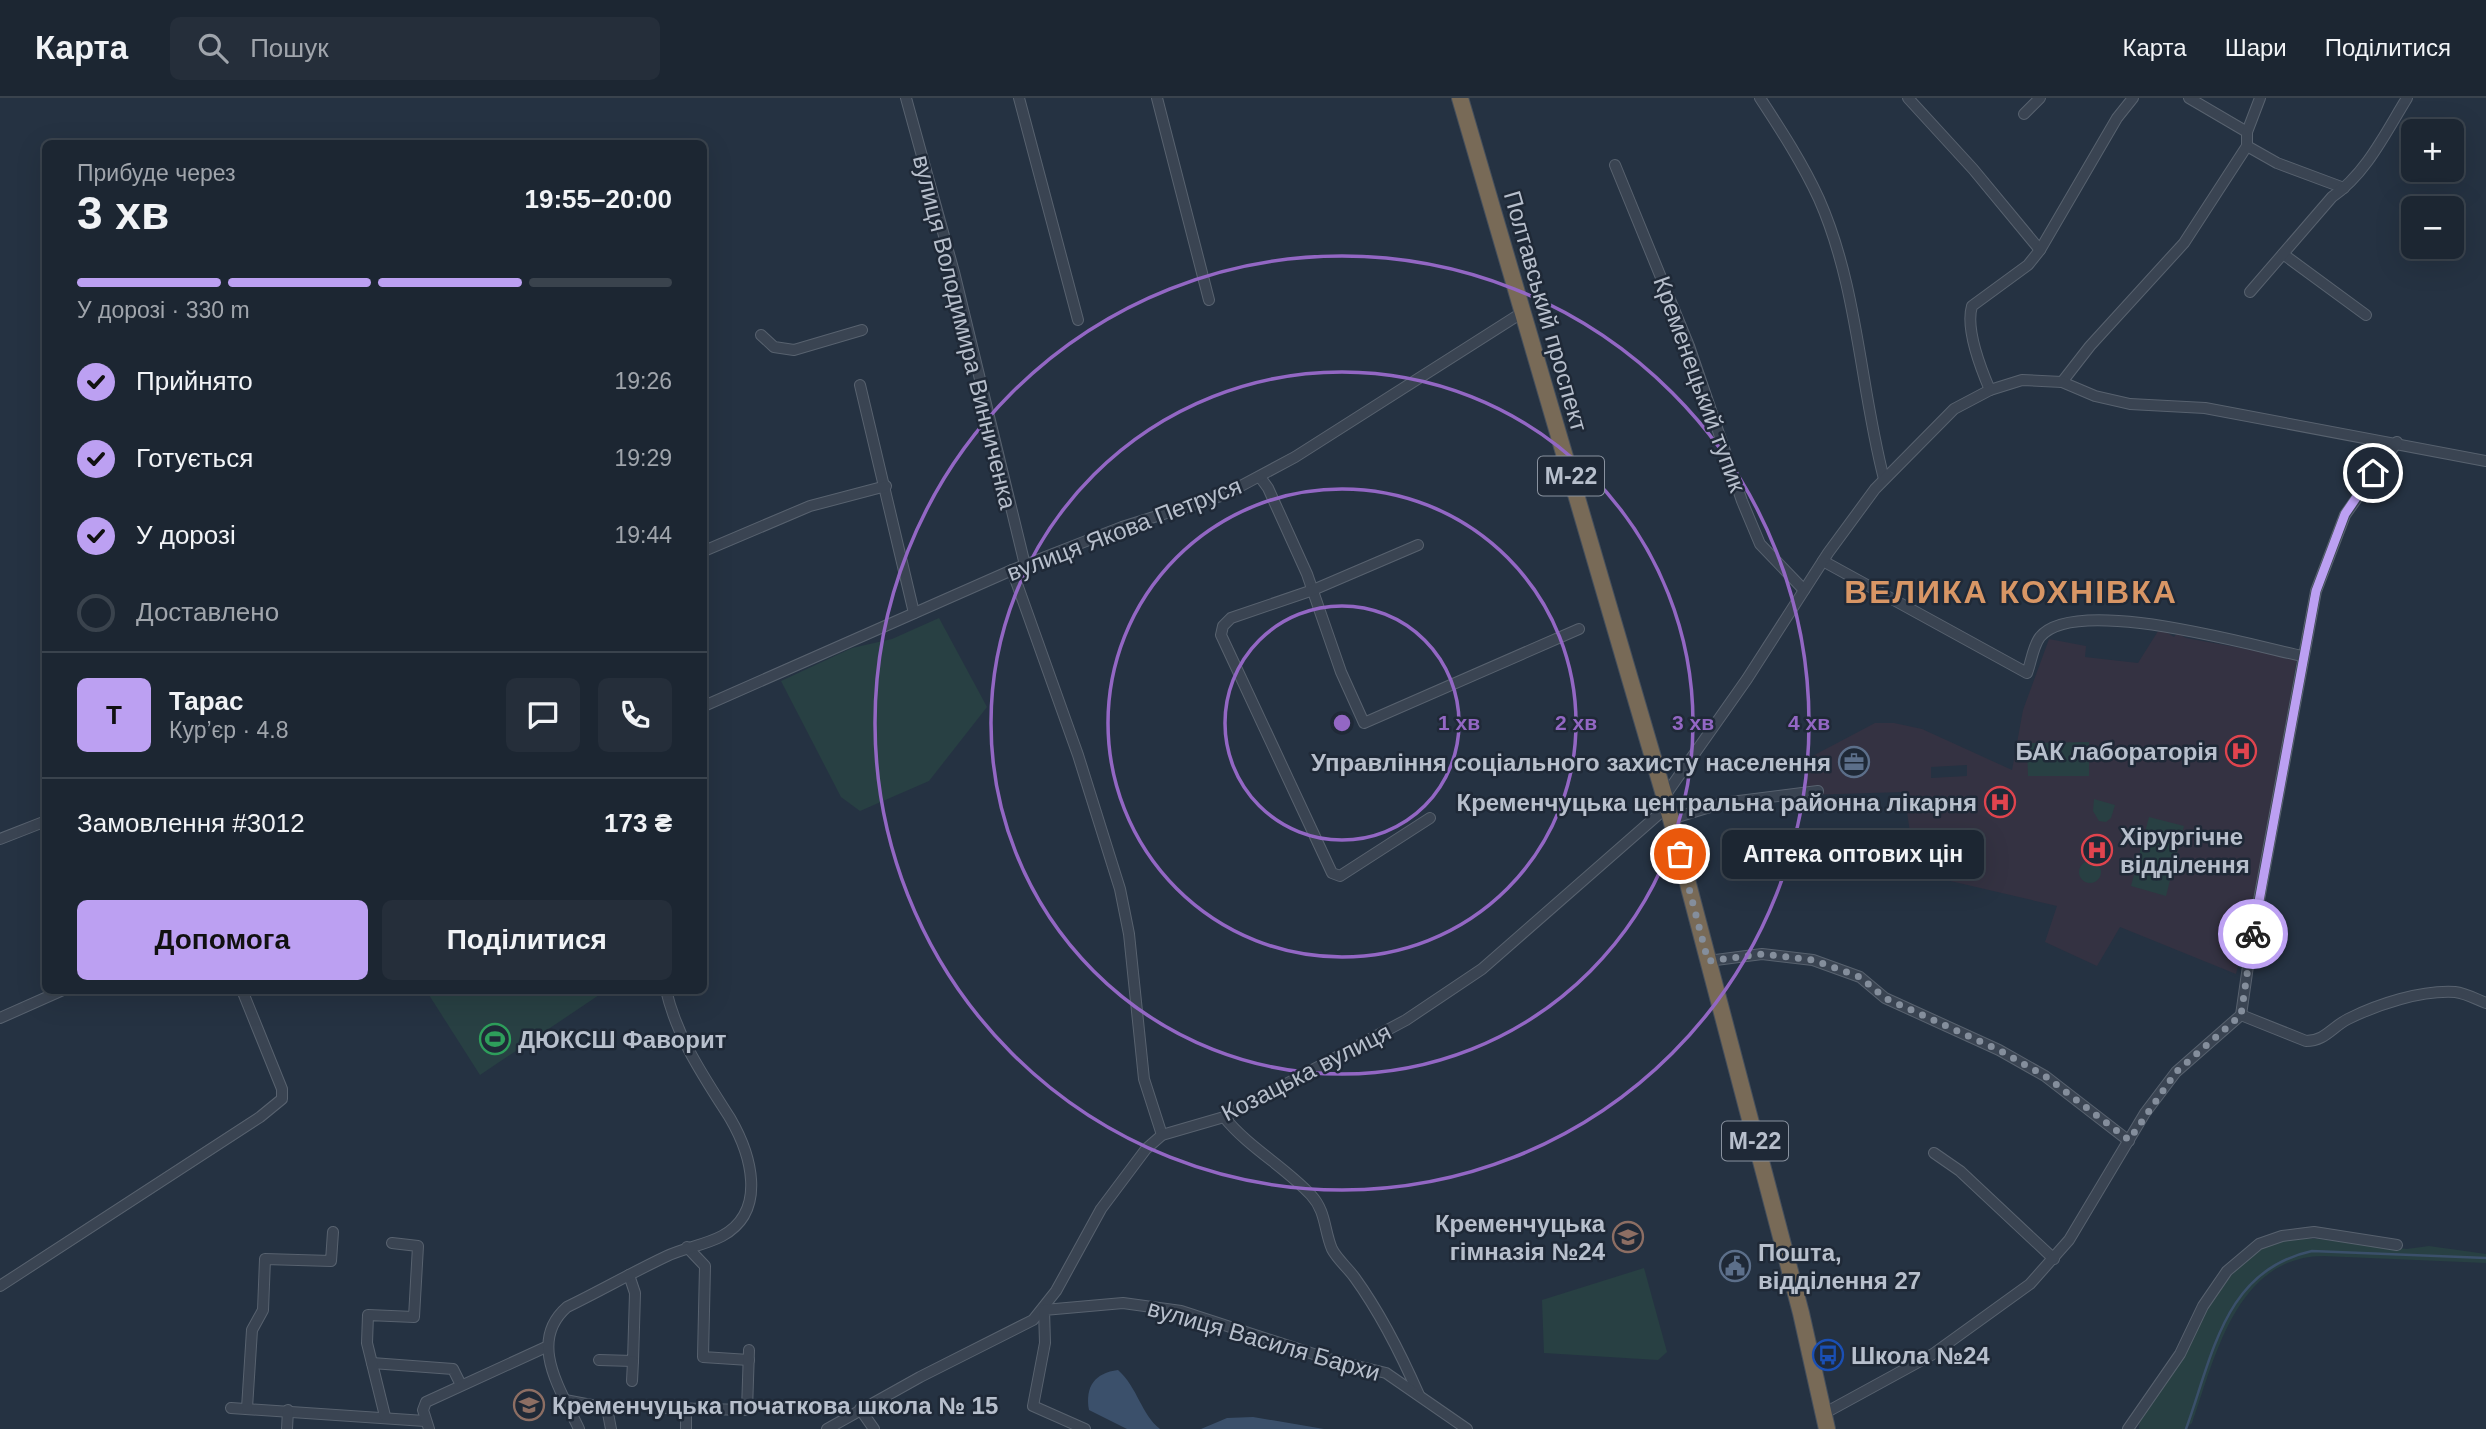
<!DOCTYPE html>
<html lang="uk">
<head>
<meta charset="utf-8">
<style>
	:root { --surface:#1c2632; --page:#252e3a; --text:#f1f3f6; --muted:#a0a5ac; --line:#3a434d; --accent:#bca0f2 }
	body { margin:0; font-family:Arial,sans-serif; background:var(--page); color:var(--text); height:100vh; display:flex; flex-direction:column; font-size:26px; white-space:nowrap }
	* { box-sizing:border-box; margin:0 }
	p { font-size:23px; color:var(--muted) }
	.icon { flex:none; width:38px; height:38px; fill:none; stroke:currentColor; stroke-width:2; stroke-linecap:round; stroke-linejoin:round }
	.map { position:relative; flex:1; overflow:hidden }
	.panel { position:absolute; left:42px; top:42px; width:665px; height:854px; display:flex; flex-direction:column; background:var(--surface); border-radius:10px; box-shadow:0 7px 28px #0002,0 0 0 2px var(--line) }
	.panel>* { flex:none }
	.fabs { position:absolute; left:2401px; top:21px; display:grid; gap:14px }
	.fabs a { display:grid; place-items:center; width:63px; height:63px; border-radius:10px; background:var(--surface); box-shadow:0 7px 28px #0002,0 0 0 2px var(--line); font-size:35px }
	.pin { position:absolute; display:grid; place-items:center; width:60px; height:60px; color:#fff; margin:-30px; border:4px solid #fff; border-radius:50%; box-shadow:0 2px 7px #0007 }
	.courier { position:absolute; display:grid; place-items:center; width:70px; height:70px; margin:-35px; border:5px solid #bca0f2; border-radius:50%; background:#fff; color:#222; box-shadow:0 2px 9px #0007 }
	.bubble { position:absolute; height:49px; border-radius:10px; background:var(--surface); box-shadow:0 7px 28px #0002,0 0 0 2px var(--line); font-size:23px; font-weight:700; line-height:49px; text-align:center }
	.headline em { font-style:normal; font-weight:700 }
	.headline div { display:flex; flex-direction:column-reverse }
	.headline { display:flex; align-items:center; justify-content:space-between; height:119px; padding:0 35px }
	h1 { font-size:46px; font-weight:700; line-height:52px }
	.bar { display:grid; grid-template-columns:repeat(4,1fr); gap:10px 7px; align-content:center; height:84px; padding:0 35px }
	.bar i { height:9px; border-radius:5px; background:var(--line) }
	.bar .current { background:var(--accent) }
	.bar p { grid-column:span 4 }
	.line { display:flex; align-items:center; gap:18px; padding:0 35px; border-top:2px solid var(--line) }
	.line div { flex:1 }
	.round { display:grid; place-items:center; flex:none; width:74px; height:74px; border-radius:10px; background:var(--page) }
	ol { padding:0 35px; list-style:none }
	li { display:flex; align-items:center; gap:21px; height:77px }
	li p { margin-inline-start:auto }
	li .icon { padding:7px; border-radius:50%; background:var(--accent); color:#111; stroke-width:4 }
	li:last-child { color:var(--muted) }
	li i { width:38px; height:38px; border:4px solid var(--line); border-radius:50% }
	.cta { display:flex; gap:14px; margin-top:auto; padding:14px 35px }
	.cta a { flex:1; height:80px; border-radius:10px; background:var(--accent); color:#111; font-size:28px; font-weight:700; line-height:80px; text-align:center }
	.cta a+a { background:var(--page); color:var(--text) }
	header { display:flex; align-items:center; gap:42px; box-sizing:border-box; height:98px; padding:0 35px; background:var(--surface); border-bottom:2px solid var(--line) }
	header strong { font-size:33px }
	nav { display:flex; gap:38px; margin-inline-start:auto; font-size:24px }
	.search { width:490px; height:63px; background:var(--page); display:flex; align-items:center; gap:18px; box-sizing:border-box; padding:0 24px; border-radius:10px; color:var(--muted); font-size:26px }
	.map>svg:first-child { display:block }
</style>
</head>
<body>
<header>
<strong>Карта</strong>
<div class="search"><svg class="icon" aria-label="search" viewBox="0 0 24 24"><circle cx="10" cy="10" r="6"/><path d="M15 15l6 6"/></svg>Пошук</div>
<nav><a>Карта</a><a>Шари</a><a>Поділитися</a></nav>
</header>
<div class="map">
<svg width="2486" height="1331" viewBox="0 0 2486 1331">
	<rect width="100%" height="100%" fill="#253242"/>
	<path fill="#343242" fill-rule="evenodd" d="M2160,530L2174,539L2177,535L2186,540L2297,560L2255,804L2236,876L2120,829L2097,868L2045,844L2057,808L1916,775L1904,694L1807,697L1805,662L1875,625H1894L1922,631L2012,672L2023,612L2049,541L2086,548L2085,559L2138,565ZM1967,667V678L1931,680V669Z"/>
	<g fill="#284043">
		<polygon points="939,520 987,609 929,683 860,713 841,699 781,583 852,550 892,541"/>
		<polygon points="2089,644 2089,678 2028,678 2027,645"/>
		<polygon points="2094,701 2115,707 2111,720 2106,724 2099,723 2093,713"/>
		<polygon points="2149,719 2184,728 2166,798 2131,788"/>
		<circle cx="2090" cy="774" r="11"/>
		<polygon points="435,892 605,892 605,893 480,977 429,897"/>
		<path d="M2318,1141L2407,1151L2429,1148L2486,1156V1165L2323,1158C2236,1159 2215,1260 2192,1325L2185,1331H2139L2140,1319C2171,1269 2212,1183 2261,1151C2277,1140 2299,1141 2318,1141Z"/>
		<polygon points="1644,1170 1667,1254 1658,1262 1544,1255 1542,1202"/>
	</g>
	<g fill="#3b506b">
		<path d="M1118,1272C1138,1290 1141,1316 1160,1331H1127L1089,1312C1085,1288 1095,1275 1118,1272Z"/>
		<polygon points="1253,1319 1324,1331 1201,1331 1227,1320"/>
	</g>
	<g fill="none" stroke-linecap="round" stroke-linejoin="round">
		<path stroke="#3b506b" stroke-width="2.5" d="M2186,1331C2213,1257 2224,1172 2312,1153L2486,1160"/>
		<g stroke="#58626f" stroke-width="12">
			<g id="minor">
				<polyline points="906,0 954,174 1025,467"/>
				<polyline points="1019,0 1078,222"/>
				<polyline points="1157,0 1209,202"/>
				<path d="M1760,0C1781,32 1803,66 1819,101C1858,189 1860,289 1884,381"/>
				<polyline points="1908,0 1973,71 2040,152"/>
				<polyline points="2189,0 2247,34"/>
				<polyline points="2024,16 2040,0"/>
				<polyline points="2247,48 2277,65 2344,90"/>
				<polyline points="1615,67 1689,248 1742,403 1760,446 1804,492"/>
				<polyline points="2283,156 2366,217"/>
				<path d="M2250,194L2332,99C2366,76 2386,34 2407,0"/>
				<polyline points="761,237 774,249 794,252 862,232"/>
				<polyline points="2062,284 2090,248 2184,145 2247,48 2247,34 2260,0"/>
				<polyline points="860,287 914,515"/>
				<path d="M1990,292C1981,271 1965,231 1972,208L2028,167L2040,152L2117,20L2133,0"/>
				<polyline points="1260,379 1268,390 1307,476 1341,574 1364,625 1579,531"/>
				<polyline points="1418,447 1313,492 1231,520 1223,528 1221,537 1332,775 1340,778 1430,720"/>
				<polyline points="704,453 810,408 886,388"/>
				<path d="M1823,463L2027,575C2031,565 2033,548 2040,539C2075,496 2253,548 2302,558"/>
				<polyline points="1012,472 1078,657 1120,791 1129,836 1144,981 1162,1037"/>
				<polyline points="704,608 1012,472 1122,429 1224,397 1295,359 1523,214"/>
				<polyline points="1664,699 1747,581 1828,455 1875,391 1954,311 1990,292 2022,282 2062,284 2095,298 2130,306 2205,310 2486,363"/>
				<polyline points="1671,721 1723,705 1818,693"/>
				<polyline points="0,741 46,723"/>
				<polyline points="1708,863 1762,856 1813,862 1860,879 1885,900 1999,952 2045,978 2129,1043"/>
				<polyline points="2241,917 2252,840 2316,493 2345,417 2397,344"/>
				<path d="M2241,917L2306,943C2325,943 2332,929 2348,921C2378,906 2421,892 2455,894C2465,895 2476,901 2486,905"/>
				<polyline points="0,920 63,892"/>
				<path d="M1224,1019C1249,1050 1284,1068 1311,1097C1326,1113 1324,1132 1332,1151C1337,1161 1348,1170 1355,1180C1381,1216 1401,1256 1419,1297"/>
				<polyline points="1934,1055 1960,1073 2054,1161"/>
				<polyline points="687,1149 705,1168 703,1259 749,1262"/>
				<polyline points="0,1188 260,1019 282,1001 282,991 242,892"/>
				<polyline points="599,1262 633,1263 635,1195 629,1177"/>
				<polyline points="372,1265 453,1271 461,1287"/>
				<polyline points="632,1283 633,1263"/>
				<polyline points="565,1302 607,1310 611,1331"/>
				<polyline points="231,1310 425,1323"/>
				<polyline points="247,1310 252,1232 263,1212 265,1161 331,1163 333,1134"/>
				<polyline points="666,1310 747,1312 749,1252"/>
				<polyline points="860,1311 874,1331"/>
				<polyline points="1825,1315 1933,1256 2030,1186 2069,1142 2145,1015 2176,974 2241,917"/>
				<polyline points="385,1318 367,1245 368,1217 414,1219 418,1148 392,1145"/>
				<polyline points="287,1331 288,1312"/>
				<polyline points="429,1331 423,1312 426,1304 546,1249"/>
				<path d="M579,1331C561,1292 527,1244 567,1209C600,1193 633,1174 667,1158C684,1150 705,1147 722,1138C768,1113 751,1056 730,1020C704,979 677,940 666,892"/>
				<polyline points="686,1331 686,1311"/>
				<polyline points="827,1331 920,1279 1033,1222 1056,1193 1101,1111 1146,1051 1162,1037 1224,1019 1406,922 1482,871 1667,709"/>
				<polyline points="1085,1331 1033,1308 1045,1245 1044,1212 1123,1205 1181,1213 1332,1262 1386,1275 1467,1331"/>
				<polyline points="2128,1331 2180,1256 2203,1208 2227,1173 2259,1146 2282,1138 2314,1134 2397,1147"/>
			</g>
		</g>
		<g stroke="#454f5c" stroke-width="18">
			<polyline id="highway" points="1460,0 1671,721 1801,1215 1827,1331"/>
		</g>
		<use href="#minor" stroke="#3a4452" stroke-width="10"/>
		<use href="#highway" stroke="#786a57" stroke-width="16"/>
	</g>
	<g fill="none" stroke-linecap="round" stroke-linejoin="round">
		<polyline stroke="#848e9c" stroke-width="7" stroke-dasharray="0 12.6" points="1680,756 1708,863 1762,856 1813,862 1860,879 1885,900 1999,952 2045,978 2129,1042 2176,974 2241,917 2253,836"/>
		<polyline stroke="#bca0f2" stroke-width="9" points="2253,836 2316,493 2345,416 2373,375"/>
	</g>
	<g fill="none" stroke="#9367c4" stroke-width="3.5">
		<circle cx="1342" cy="625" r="117"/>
		<circle cx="1342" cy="625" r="234"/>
		<circle cx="1342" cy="625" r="351"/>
		<circle cx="1342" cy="625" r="467"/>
	</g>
	<defs>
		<g id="hospital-ring" transform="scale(1.575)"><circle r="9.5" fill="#1f2937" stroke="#e0444e" stroke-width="1.5"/><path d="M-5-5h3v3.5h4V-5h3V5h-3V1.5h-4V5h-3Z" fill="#e0444e"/></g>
		<g id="office-ring" transform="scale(1.575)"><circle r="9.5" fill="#1f2937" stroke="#5c6f8a" stroke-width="1.5"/><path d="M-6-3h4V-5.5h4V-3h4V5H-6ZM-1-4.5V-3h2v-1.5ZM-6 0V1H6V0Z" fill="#5c6f8a"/></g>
		<g id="stadium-ring" transform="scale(1.575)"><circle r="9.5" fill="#1f2937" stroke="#2e9e5b" stroke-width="1.5"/><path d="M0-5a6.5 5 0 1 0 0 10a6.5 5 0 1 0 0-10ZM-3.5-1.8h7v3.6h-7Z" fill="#2e9e5b"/></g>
		<g id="school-ring" transform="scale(1.575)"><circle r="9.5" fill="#1f2937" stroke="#8d6e63" stroke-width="1.5"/><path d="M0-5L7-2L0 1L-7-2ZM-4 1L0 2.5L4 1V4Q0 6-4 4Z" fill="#8d6e63"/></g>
		<g id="civic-ring" transform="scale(1.575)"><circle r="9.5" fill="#1f2937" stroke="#5c6f8a" stroke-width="1.5"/><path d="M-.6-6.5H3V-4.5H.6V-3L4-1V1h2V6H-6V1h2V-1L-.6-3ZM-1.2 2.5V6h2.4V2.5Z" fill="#5c6f8a"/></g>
		<g id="bus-ring" transform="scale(1.575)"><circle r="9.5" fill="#1f2937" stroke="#1a4fb4" stroke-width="1.5"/><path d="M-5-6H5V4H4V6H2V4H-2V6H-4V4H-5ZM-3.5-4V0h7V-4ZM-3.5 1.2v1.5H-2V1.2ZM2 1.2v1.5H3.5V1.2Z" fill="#1a4fb4"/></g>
	</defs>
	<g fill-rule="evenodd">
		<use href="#hospital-ring" x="2241" y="653"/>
		<use href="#office-ring" x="1854" y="664"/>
		<use href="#hospital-ring" x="2000" y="704"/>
		<use href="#hospital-ring" x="2097" y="752"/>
		<use href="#stadium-ring" x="495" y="941"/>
		<use href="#school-ring" x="1628" y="1139"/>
		<use href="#civic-ring" x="1735" y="1168"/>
		<use href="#bus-ring" x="1828" y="1257"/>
		<use href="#school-ring" x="529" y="1307"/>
	</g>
	<g text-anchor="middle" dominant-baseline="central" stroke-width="5" stroke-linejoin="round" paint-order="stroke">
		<g fill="#1f2937" stroke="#89929f" stroke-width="2">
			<rect x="1538" y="358.5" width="66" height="39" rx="5"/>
			<rect x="1722" y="1023.5" width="66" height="39" rx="5"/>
		</g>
		<g font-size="23" font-weight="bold" fill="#b7bfcc">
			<text x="1571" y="378">М-22</text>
			<text x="1755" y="1043">М-22</text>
		</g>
		<g font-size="24" fill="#b7bfcc" stroke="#1f2937">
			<text transform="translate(1546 213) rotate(74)">Полтавський проспект</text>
			<text transform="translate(965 234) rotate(76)">вулиця Володимира Винниченка</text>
			<text transform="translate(1700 286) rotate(70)">Кременецький тупик</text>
			<text transform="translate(1124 431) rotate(-21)">вулиця Якова Петруся</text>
			<text transform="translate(1306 974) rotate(-27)">Козацька вулиця</text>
			<text transform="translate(1264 1242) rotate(16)">вулиця Василя Бархи</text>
		</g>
		<g font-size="24" font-weight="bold" fill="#b7bfcc" stroke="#1f2937" text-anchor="start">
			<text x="2218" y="653" text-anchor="end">БАК лабораторія</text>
			<text x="1831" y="664" text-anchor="end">Управління соціального захисту населення</text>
			<text x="1977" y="704" text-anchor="end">Кременчуцька центральна районна лікарня</text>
			<text x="2120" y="738">Хірургічне<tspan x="2120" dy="28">відділення</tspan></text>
			<text x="518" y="941">ДЮКСШ Фаворит</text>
			<text x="1605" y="1125" text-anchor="end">Кременчуцька<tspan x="1605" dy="28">гімназія №24</tspan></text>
			<text x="1758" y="1154">Пошта,<tspan x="1758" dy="28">відділення 27</tspan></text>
			<text x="1851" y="1257">Школа №24</text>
			<text x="552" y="1307">Кременчуцька початкова школа № 15</text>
		</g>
		<g font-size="32" font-weight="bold" letter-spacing="2" fill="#d89665" stroke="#1f2937">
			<text x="2011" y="494">ВЕЛИКА КОХНІВКА</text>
		</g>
	</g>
	<circle cx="1342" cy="625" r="10" fill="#9367c4" stroke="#1f2937" stroke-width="3.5"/>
	<g font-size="21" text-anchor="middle" font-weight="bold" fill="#9367c4" stroke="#1f2937" stroke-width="5" stroke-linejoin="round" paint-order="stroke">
		<text x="1459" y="632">1 хв</text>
		<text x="1576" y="632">2 хв</text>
		<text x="1693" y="632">3 хв</text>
		<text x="1809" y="632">4 хв</text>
	</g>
</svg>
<div class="fabs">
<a>+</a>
<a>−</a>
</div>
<div class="pin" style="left:1680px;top:756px;background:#ea580c"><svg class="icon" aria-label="bag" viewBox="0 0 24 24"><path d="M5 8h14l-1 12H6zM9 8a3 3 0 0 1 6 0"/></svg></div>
<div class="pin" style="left:2373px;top:375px;background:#1f2937"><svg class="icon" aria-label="home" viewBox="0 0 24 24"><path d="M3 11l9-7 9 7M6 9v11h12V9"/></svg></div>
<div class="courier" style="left:2253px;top:836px"><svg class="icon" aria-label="bike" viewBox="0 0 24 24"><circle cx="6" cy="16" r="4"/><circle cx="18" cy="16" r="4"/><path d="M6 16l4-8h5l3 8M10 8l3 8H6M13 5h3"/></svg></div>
<div class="bubble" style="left:1722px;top:732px;width:262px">Аптека оптових цін</div>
<section class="panel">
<div class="headline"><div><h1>3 хв</h1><p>Прибуде через</p></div><em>19:55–20:00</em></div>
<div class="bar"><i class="current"></i><i class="current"></i><i class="current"></i><i></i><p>У дорозі · 330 m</p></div>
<ol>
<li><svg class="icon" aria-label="check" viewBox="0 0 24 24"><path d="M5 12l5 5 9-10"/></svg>Прийнято<p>19:26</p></li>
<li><svg class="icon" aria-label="check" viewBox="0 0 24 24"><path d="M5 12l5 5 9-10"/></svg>Готується<p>19:29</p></li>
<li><svg class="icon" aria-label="check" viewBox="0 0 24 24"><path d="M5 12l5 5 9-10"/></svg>У дорозі<p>19:44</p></li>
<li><i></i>Доставлено</li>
</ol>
<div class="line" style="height:126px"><b class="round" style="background:var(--accent);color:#111">Т</b><div><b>Тарас</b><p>Кур’єр · 4.8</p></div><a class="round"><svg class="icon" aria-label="chat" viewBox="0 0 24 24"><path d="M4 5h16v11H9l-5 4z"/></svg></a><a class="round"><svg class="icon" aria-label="phone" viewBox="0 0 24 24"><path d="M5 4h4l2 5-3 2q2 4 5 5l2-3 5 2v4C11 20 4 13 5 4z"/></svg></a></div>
<div class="line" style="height:91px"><div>Замовлення #3012</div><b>173 ₴</b></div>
<div class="cta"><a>Допомога</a><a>Поділитися</a></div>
</section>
</div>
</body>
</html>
